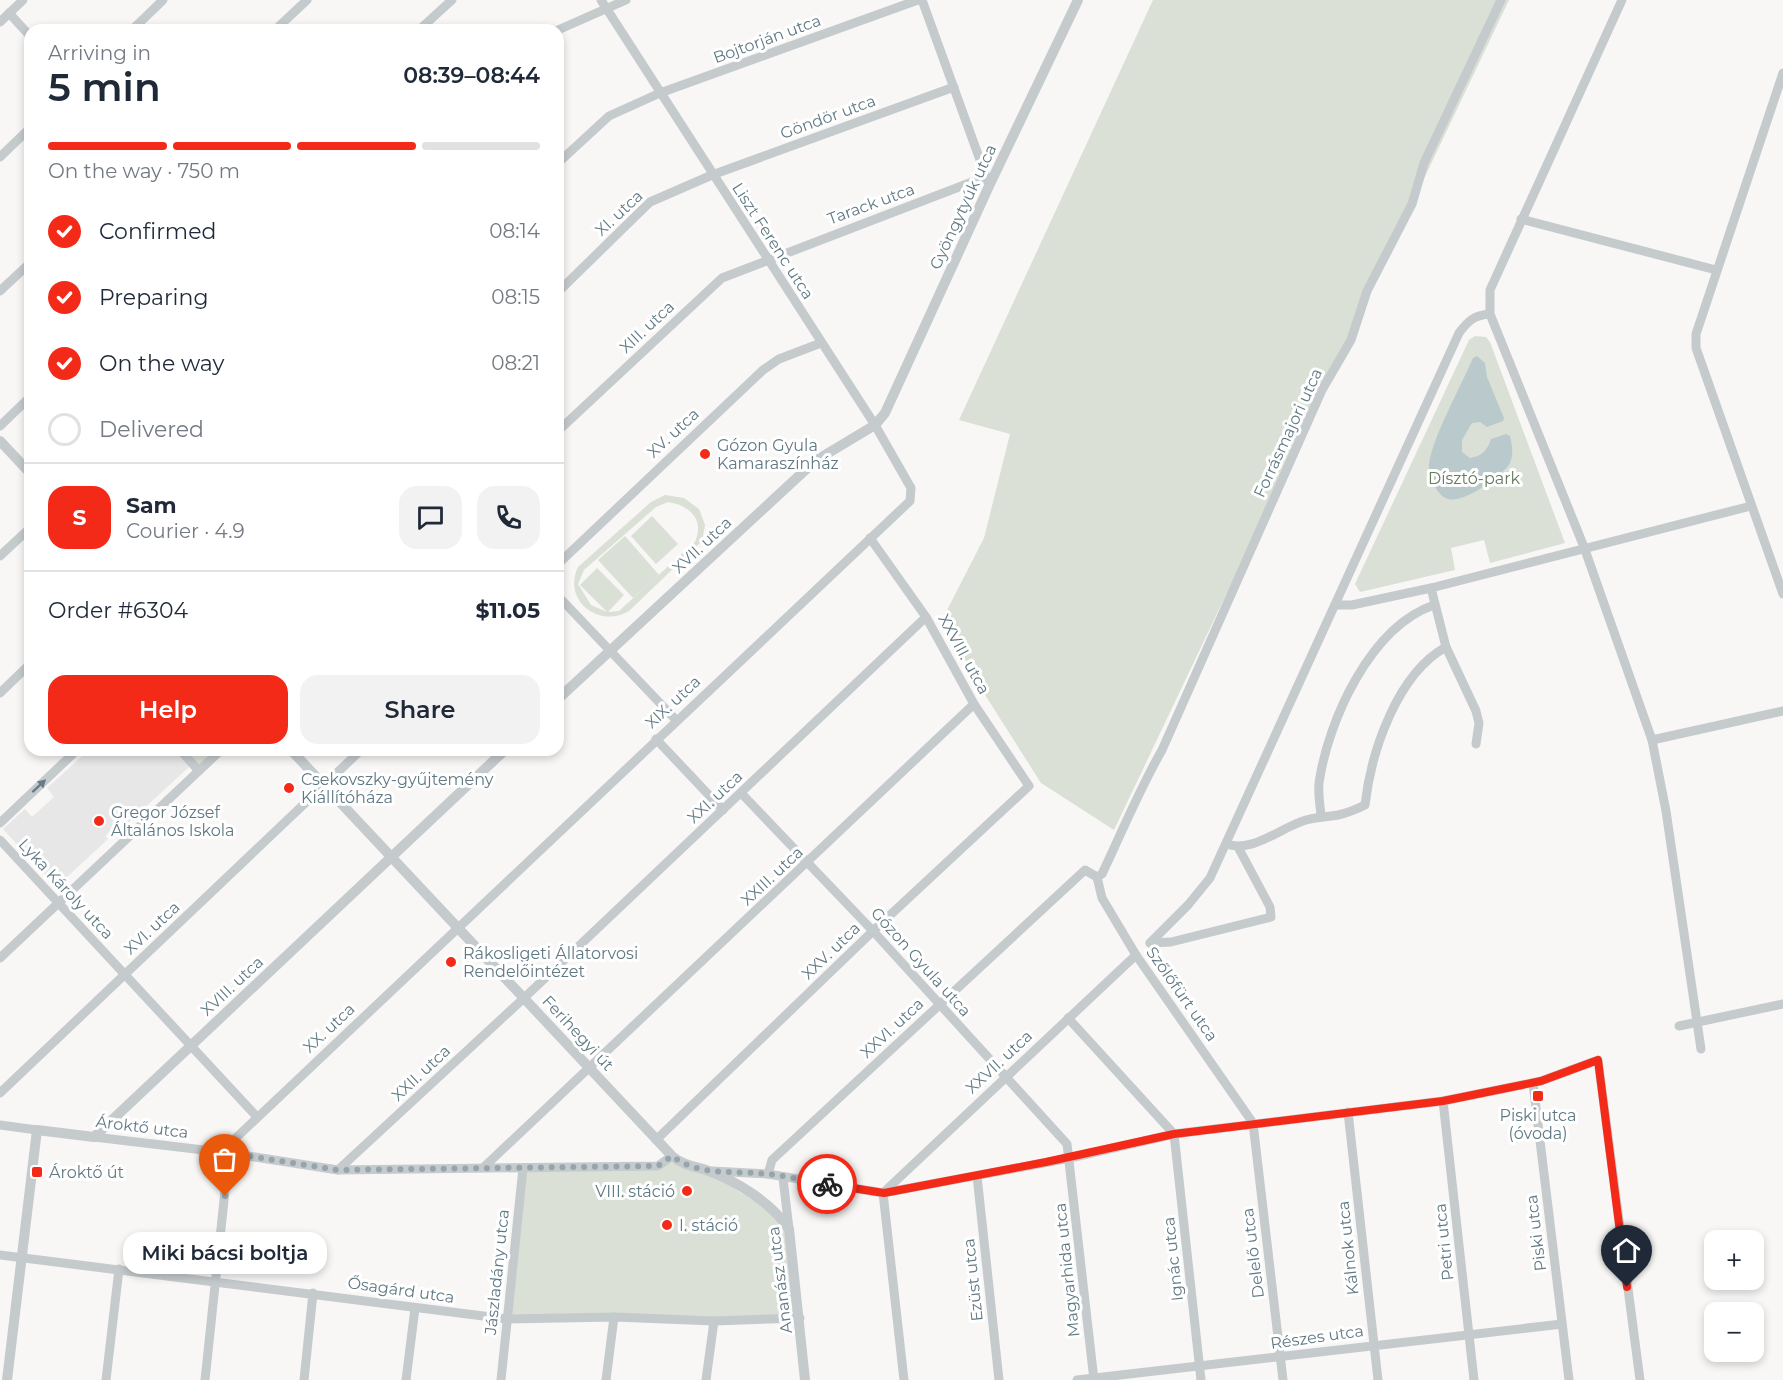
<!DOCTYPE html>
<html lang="en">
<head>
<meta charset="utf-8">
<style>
	:root { --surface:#fff; --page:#f2f2f3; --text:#1f2937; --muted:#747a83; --line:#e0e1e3; --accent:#f42a19 }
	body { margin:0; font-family:Montserrat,sans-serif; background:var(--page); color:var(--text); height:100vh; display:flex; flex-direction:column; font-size:22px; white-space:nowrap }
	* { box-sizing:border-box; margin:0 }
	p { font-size:20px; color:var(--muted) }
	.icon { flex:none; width:33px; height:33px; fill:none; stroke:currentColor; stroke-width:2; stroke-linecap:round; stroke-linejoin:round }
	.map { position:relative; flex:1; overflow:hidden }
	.details { position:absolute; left:24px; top:24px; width:540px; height:732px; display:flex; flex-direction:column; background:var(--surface); border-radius:18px; box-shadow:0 3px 9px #0003 }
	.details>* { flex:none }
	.fabs { position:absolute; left:1704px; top:1230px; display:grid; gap:12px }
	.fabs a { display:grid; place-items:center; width:60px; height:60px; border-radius:12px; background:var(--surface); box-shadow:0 3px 9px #0003; font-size:30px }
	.pin { position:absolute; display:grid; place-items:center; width:51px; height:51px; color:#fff; margin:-62px -26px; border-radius:50% 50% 50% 0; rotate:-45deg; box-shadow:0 0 6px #0007 }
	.pin .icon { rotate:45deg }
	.courier { position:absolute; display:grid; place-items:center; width:60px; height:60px; margin:-30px; border:4px solid #f42a19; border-radius:50%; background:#fff; color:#222; box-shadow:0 2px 8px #0007 }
	.bubble { position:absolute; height:42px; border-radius:18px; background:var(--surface); box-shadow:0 3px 9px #0003; font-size:20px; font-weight:600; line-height:42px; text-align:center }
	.head em { font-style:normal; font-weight:600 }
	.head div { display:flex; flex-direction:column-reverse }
	.head { display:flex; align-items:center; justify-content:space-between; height:102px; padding:0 24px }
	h1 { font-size:39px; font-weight:600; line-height:45px }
	.bar { display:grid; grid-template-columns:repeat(4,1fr); gap:9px 6px; align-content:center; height:72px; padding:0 24px }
	.bar i { height:8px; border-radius:4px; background:var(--line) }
	.bar .current { background:var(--accent) }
	.bar p { grid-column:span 4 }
	.line { display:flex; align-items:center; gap:15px; padding:0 24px; border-top:2px solid var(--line) }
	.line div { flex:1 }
	.round { display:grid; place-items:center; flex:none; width:63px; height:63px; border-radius:18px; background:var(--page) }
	ol { padding:0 24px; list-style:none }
	li { display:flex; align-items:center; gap:18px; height:66px }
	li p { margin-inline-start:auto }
	li .icon { padding:6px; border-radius:50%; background:var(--accent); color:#fff; stroke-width:4 }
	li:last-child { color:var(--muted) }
	li i { width:33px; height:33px; border:3px solid var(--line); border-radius:50% }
	.action { display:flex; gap:12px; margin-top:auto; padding:12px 24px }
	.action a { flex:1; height:69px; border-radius:18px; background:var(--accent); color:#fff; font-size:24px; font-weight:600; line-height:69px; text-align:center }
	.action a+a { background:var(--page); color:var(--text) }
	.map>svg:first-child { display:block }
</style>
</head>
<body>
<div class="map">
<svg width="1783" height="1380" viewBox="0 0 1783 1380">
	<rect width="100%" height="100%" fill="#f8f7f5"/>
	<polygon fill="#e6e7e6" points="89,750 174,750 189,767 128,823 124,819 105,836 108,839 56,887 3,829 25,809 32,817 54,797 47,788"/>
	<g fill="#dae0d5" fill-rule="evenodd">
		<polygon points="1153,0 1509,0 1114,830 1041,783 980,687 943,618 984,538 1010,434 959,420"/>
		<polygon points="1475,336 1486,337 1490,342 1565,543 1490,563 1484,540 1451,548 1455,570 1360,592 1355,584 1469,340"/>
		<path d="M665,495L684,498L699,509L705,525L702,541L629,611C599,629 562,600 578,567L651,502ZM668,502C689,505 705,519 695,542L619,611L608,612L624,595L597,568L580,585L607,612L591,605L578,584L584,570L656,507Z"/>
		<polygon points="652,516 678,544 656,564 631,536"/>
		<polygon points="625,536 659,575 633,598 598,560"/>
		<polygon points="180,750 221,750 199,771"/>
		<polygon points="672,1156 707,1171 782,1219 800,1318 507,1319 523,1168 658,1166"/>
	</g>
	<path fill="#bacacc" d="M1477,356L1485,363L1487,377L1504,418L1503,421L1487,427L1480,422L1472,423L1462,440V452L1470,458C1482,456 1487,451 1491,439L1506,434L1510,436C1512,445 1514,454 1510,463C1503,476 1463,504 1448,499C1442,497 1438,492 1435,487C1431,481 1428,472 1429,465C1431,440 1462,384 1473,358Z"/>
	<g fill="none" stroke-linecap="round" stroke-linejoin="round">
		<g stroke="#c5cacd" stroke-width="9">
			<polyline points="922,0 988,182"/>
			<polyline points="1622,0 1490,290 1490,314 1584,547 1652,740 1666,811 1701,1049"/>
			<polyline points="9,13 30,36"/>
			<polyline points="0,22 23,0"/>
			<polyline points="132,30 163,0"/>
			<polyline points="275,30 307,0"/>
			<polyline points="419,30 452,0"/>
			<polyline points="558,30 626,0"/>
			<polyline points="1783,73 1696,334 1696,348 1783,594"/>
			<polyline points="0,157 30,128"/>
			<polyline points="558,163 609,116 660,93 918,0"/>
			<polyline points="1521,219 1716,270"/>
			<polyline points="0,291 30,263"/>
			<polyline points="558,292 650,202 712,175 954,87"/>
			<polyline points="0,426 30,397"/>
			<polyline points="558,431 722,278 985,177"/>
			<polyline points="0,556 30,528"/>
			<polyline points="558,564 763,370 779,359 821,343"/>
			<polyline points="1431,588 1446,647 1476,711 1479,723 1476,744"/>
			<polyline points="558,596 676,720"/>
			<polyline points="1335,605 1352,605 1431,588 1751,506"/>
			<polyline points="0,693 30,664"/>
			<polyline points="656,739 723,810"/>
			<polyline points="1652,740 1783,711"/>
			<polyline points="180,750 199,771"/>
			<polyline points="741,793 873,931 1067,1144 1094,1380"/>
			<path d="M1321,815C1320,805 1318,794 1319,783C1328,721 1370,627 1434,605"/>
			<polyline points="0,823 77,750"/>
			<polyline points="0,840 257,1117"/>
			<path d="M1226,844C1254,853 1279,828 1306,820C1317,817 1327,817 1338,815C1347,813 1357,809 1365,805C1371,752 1397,674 1446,647"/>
			<path d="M1097,877L1102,874C1122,832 1139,790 1162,750L1322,390L1351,340L1367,291L1412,204L1424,163L1501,0"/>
			<polyline points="1097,877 1102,898 1136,955 1253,1123 1283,1380"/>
			<path d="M1150,943L1188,905L1210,878L1459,333C1468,321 1474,315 1490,314"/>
			<polyline points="1150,943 1171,942 1271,917 1270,907 1238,847"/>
			<polyline points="0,958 221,750"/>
			<polyline points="1068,1018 1174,1134 1201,1380"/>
			<polyline points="1679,1026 1783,1004"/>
			<polyline points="1533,1083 1569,1380"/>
			<polyline points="0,1093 361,750"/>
			<polyline points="1443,1101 1474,1380"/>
			<polyline points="1348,1112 1378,1380"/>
			<polyline points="0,1125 37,1130"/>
			<polyline points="94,1137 229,1153 338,1170 658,1166 672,1156"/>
			<polyline points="656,1140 873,931 1029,786 974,704 926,617 870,538"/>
			<polyline points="221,1152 910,501 911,488 875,425 601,0"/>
			<polyline points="484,1167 974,704"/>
			<polyline points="338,1170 524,998 926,617"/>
			<polyline points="712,1171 768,1174 883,1193 1070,1158 1174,1134 1443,1101 1541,1081 1598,1060 1640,1380"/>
			<polyline points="768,1174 772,1160 1085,870 1097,877"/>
			<polyline points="977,1176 999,1380"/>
			<polyline points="783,1178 789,1229"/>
			<polyline points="884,1192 1136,955"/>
			<polyline points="883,1193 904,1380"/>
			<polyline points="0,1255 507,1319 614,1317 714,1321 800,1318"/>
			<polyline points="106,1380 119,1269"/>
			<polyline points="205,1380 229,1153"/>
			<polyline points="304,1380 313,1293"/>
			<polyline points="406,1380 415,1308"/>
			<polyline points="501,1380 523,1168"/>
			<polyline points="606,1380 614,1317"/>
			<polyline points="706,1380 714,1321"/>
			<polyline points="1077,1380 1562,1324"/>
		</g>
		<g stroke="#c5cacd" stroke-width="10">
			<polyline points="0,441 30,473"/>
			<polyline points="558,699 815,461 875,425 885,413 990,184 1078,0"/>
			<path d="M291,750L672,1156C683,1165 693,1166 706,1170C735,1180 772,1203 789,1229L805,1380"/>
			<polyline points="7,1380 37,1130 94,1137 505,750"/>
		</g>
	</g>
	<defs><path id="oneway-solid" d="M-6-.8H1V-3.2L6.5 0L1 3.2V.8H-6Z" transform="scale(1.5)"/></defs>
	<use fill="#657d87" href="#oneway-solid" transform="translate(39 786) rotate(-43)"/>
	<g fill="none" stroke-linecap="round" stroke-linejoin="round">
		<path stroke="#95a5ab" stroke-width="6" stroke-dasharray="0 10.8" d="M225,1196L229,1153L338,1170L658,1166L672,1156C699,1177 735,1170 767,1174C787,1176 807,1181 827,1184"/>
		<polyline stroke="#f42a19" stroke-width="8" points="827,1184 884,1193 1046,1162 1174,1134 1443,1101 1541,1081 1598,1060 1627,1287"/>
	</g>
	<g fill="#f42a19" stroke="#fff" stroke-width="2">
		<circle cx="705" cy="454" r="6"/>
		<circle cx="289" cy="788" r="6"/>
		<circle cx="99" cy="821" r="6"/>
		<circle cx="451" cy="962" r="6"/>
		<rect x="1532" y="1090" width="12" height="12" rx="3"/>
		<rect x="31" y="1166" width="12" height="12" rx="3"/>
		<circle cx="687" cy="1191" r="6"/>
		<circle cx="667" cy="1225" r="6"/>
	</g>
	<g text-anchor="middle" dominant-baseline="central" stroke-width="6" stroke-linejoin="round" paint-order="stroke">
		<g font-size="16" fill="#607983" stroke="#fff">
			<text transform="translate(767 39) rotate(-20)">Bojtorján utca</text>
			<text transform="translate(828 117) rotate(-20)">Göndör utca</text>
			<text transform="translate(871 204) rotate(-20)">Tarack utca</text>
			<text transform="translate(963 207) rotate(-65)">Gyöngytyúk utca</text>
			<text transform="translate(619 213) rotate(-43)">XI. utca</text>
			<text transform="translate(773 241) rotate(57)">Liszt Ferenc utca</text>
			<text transform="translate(647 327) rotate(-43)">XIII. utca</text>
			<text transform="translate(673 433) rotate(-43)">XV. utca</text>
			<text transform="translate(1288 433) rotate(-65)">Forrásmajori utca</text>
			<text transform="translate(702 545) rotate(-43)">XVII. utca</text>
			<text transform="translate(964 654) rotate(61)">XXVIII. utca</text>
			<text transform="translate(673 702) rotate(-43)">XIX. utca</text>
			<text transform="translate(715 797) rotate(-43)">XXI. utca</text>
			<text transform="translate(772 876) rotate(-43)">XXIII. utca</text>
			<text transform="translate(66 889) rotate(47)">Lyka Károly utca</text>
			<text transform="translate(152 928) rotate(-43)">XVI. utca</text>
			<text transform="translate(831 951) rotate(-44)">XXV. utca</text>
			<text transform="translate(921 962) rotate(48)">Gózon Gyula utca</text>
			<text transform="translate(232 986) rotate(-43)">XVIII. utca</text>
			<text transform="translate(1182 994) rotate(55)">Szőlőfürt utca</text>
			<text transform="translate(329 1028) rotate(-43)">XX. utca</text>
			<text transform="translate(892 1028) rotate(-43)">XXVI. utca</text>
			<text transform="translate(578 1033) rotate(47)">Ferihegyi út</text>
			<text transform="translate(999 1062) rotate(-43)">XXVII. utca</text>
			<text transform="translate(421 1073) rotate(-43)">XXII. utca</text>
			<text transform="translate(142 1127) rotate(7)">Ároktő utca</text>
			<text transform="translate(1536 1233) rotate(-97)">Piski utca</text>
			<text transform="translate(1444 1242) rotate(-96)">Petri utca</text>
			<text transform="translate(1348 1248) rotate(-96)">Kálnok utca</text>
			<text transform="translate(1253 1253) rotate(-97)">Delelő utca</text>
			<text transform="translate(1173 1259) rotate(-96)">Ignác utca</text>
			<text transform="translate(1067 1270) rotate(-96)">Magyarhida utca</text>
			<text transform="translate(497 1272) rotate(-84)">Jászladány utca</text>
			<text transform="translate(780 1280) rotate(-97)">Ananász utca</text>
			<text transform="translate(973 1280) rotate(-96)">Ezüst utca</text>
			<text transform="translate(401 1290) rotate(8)">Ősagárd utca</text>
			<text transform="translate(1317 1337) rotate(-8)">Részes utca</text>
		</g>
		<g font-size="16" fill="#607983" stroke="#fff" text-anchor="start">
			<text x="717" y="445">Gózon Gyula<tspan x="717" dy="18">Kamaraszínház</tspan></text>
			<text x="301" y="779">Csekovszky-gyűjtemény<tspan x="301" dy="18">Kiállítóháza</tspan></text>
			<text x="111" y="812">Gregor József<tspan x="111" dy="18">Általános Iskola</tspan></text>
			<text x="463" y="953">Rákosligeti Állatorvosi<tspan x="463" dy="18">Rendelőintézet</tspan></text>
			<text x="1538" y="1115" text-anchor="middle">Piski utca<tspan x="1538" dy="18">(óvoda)</tspan></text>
			<text x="49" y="1172">Ároktő út</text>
			<text x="675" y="1191" text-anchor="end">VIII. stáció</text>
			<text x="679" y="1225">I. stáció</text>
		</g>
		<g font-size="16" fill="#687a5f" stroke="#fff">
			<text x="1474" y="478">Dísztó-park</text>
		</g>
	</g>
</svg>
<div class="fabs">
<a>+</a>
<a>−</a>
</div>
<div class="pin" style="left:225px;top:1196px;background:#ea580c"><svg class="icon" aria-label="bag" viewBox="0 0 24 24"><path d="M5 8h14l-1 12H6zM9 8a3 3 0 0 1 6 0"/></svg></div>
<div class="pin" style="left:1627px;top:1287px;background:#1f2937"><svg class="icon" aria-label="home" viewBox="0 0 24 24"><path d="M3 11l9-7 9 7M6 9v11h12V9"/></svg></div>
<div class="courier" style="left:827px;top:1184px"><svg class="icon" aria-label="bike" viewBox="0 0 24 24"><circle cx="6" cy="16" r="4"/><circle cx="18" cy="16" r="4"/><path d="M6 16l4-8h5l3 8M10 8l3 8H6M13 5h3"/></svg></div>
<div class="bubble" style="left:123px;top:1232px;width:204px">Miki bácsi boltja</div>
<section class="details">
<div class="head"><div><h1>5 min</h1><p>Arriving in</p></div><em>08:39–08:44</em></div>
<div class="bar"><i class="current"></i><i class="current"></i><i class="current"></i><i></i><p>On the way · 750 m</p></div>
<ol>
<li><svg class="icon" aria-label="check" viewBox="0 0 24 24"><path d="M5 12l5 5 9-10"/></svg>Confirmed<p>08:14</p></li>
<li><svg class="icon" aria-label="check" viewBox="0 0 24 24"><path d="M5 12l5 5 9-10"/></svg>Preparing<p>08:15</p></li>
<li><svg class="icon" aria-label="check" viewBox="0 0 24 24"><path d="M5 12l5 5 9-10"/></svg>On the way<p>08:21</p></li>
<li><i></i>Delivered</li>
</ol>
<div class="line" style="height:108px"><b class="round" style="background:var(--accent);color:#fff">S</b><div><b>Sam</b><p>Courier · 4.9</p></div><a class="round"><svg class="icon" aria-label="chat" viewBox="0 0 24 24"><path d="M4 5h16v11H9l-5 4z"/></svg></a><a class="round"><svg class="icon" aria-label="phone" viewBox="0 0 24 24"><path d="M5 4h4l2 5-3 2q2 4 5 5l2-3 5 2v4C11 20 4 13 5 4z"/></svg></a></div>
<div class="line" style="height:78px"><div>Order #6304</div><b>$11.05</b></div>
<div class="action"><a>Help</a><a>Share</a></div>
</section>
</div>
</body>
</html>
